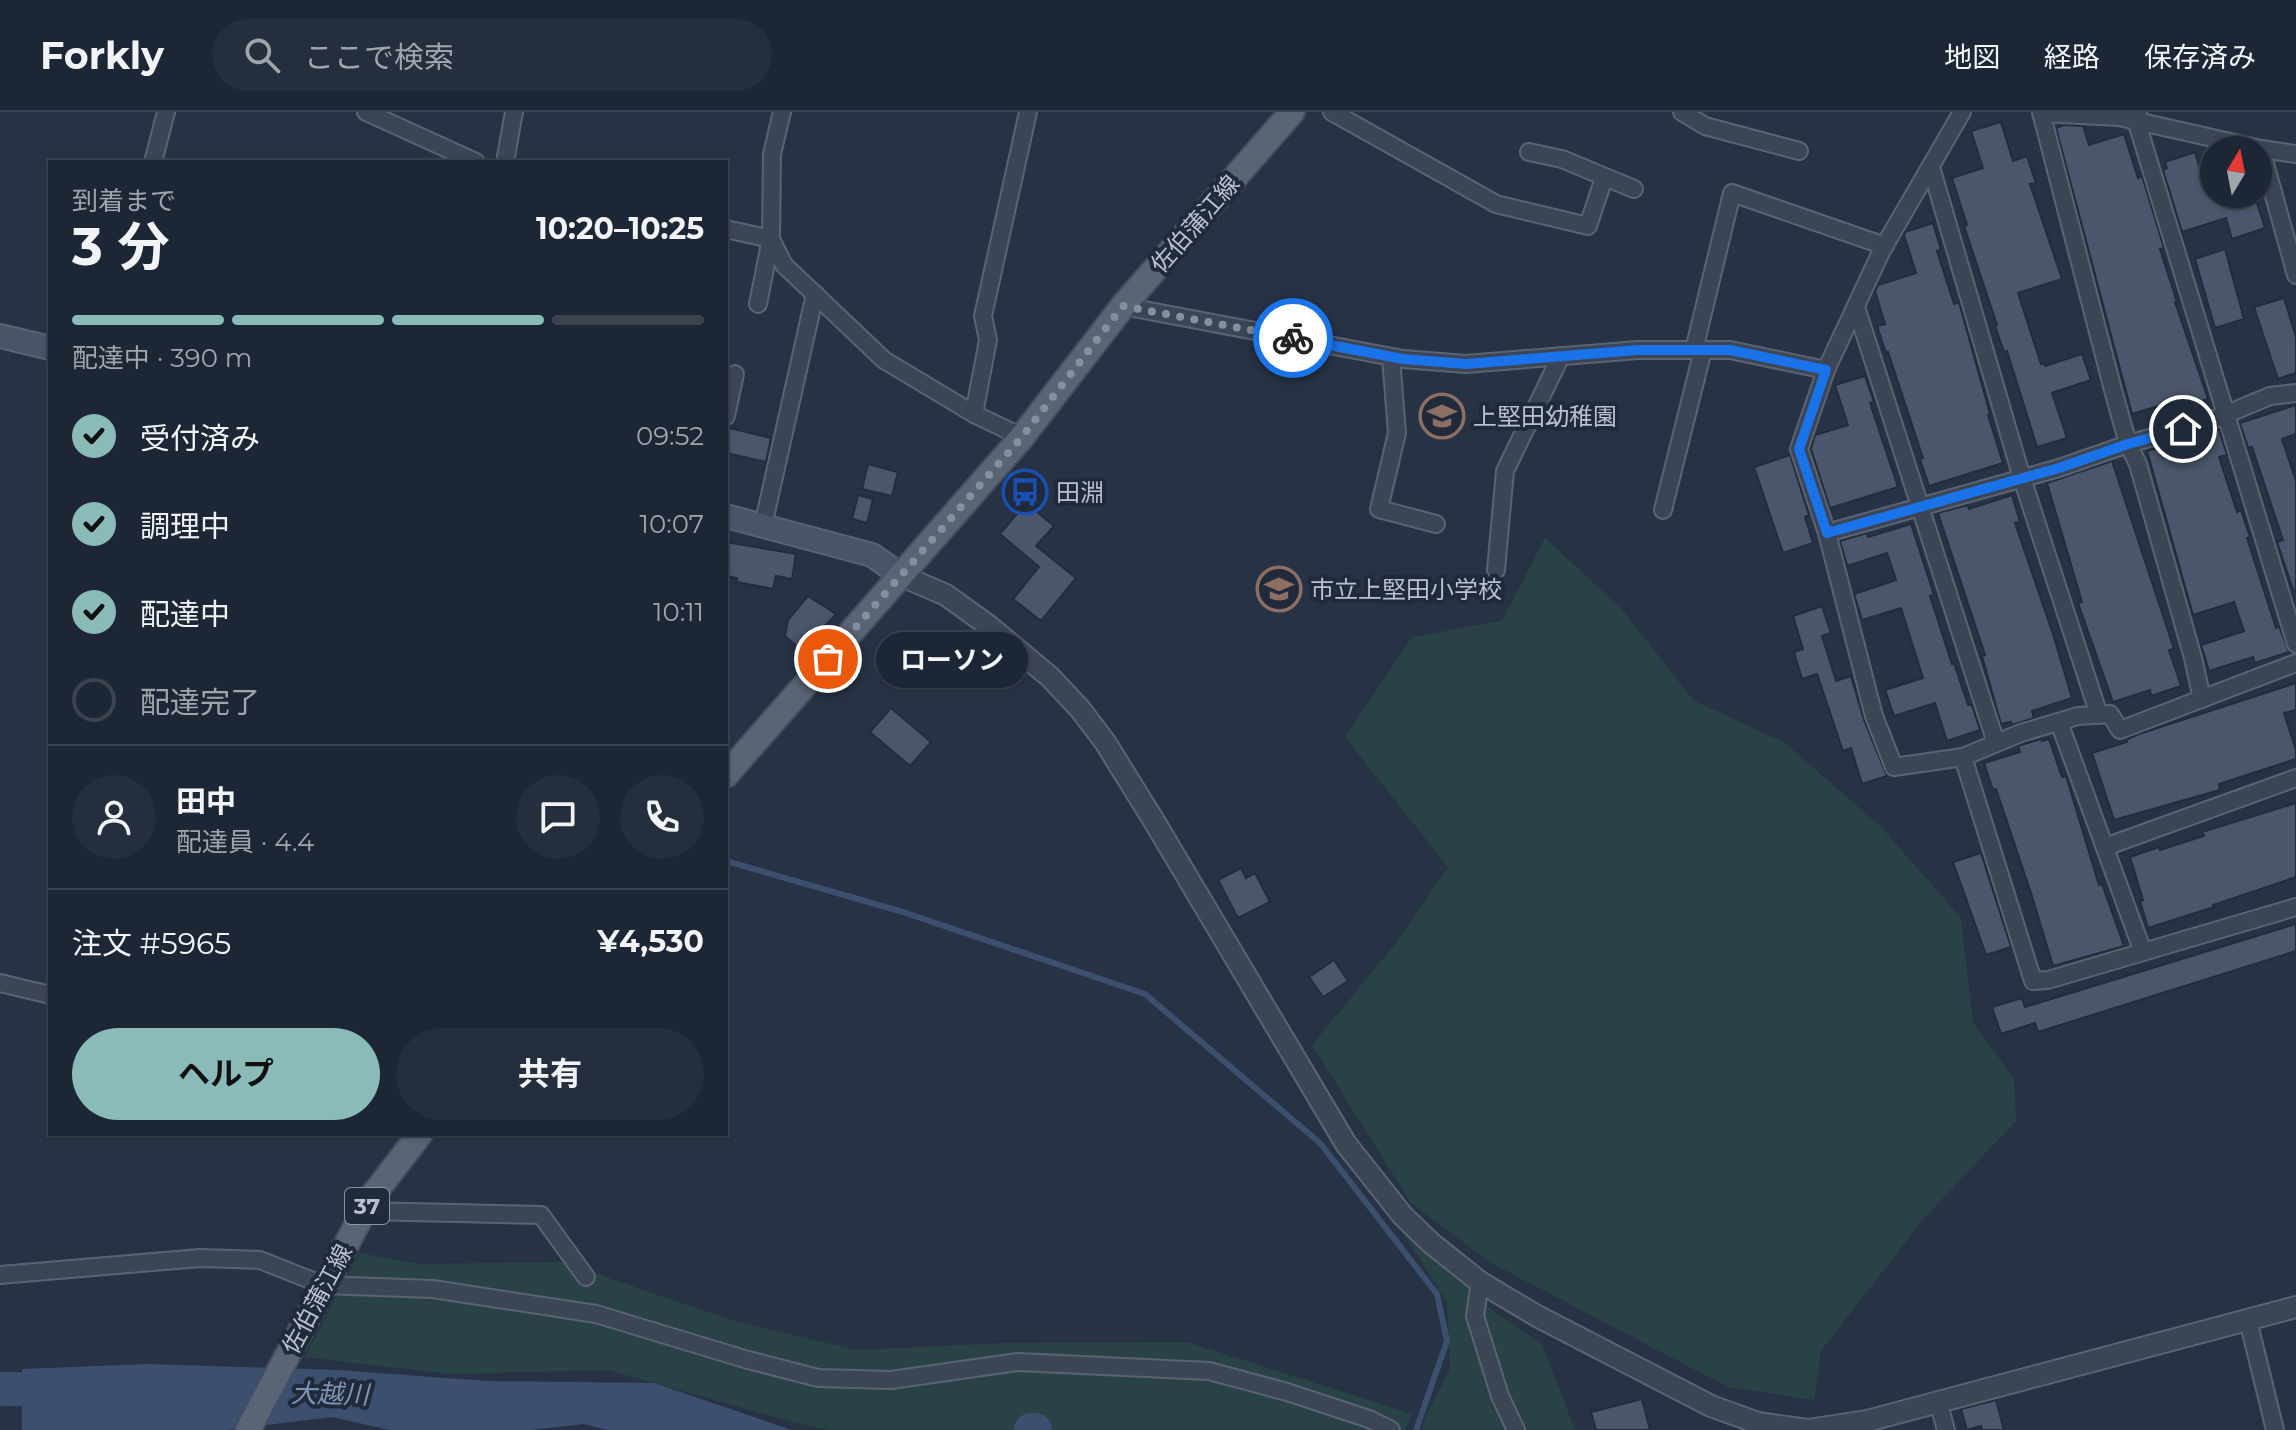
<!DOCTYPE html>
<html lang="ja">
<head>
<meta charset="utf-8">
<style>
	:root { --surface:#1d2634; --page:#252e3c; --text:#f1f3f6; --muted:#a0a5ac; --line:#3b434f; --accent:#8bbbb9 }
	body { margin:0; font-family:Montserrat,"Noto Sans JP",sans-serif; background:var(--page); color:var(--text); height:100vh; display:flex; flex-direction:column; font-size:30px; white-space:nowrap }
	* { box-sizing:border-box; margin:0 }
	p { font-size:26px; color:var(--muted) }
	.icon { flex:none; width:44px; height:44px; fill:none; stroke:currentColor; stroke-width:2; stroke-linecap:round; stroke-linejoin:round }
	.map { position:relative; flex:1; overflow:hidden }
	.sheet { position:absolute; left:48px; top:48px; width:680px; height:976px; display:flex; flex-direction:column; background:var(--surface); border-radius:0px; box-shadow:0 2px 6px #0004,0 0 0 2px var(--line) }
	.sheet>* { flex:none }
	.needle { width:52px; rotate:10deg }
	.buttons { position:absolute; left:2200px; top:24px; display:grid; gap:16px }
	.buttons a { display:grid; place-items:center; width:72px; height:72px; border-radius:50%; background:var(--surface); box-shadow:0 2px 6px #0004,0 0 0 2px var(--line); font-size:40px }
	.pin { position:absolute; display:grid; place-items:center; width:68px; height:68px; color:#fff; margin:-34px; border:4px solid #fff; border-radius:50%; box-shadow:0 2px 8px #0007 }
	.courier { position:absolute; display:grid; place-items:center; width:80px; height:80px; margin:-40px; border:6px solid #1a73e8; border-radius:50%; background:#fff; color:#222; box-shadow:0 2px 10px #0007 }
	.bubble { position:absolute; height:56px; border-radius:28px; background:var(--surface); box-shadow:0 2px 6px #0004,0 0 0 2px var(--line); font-size:26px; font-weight:700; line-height:56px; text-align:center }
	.head em { font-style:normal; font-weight:700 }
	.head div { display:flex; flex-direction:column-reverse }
	.head { display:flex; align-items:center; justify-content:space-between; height:136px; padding:0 24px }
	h1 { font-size:52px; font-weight:700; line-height:60px }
	.bar { display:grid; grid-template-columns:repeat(4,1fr); gap:12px 8px; align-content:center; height:96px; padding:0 24px }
	.bar i { height:10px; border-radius:6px; background:var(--line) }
	.bar .active { background:var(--accent) }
	.bar p { grid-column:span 4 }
	.line { display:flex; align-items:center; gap:20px; padding:0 24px; border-top:2px solid var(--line) }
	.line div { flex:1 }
	.round { display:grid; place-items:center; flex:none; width:84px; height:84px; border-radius:42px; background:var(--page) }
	ol { padding:0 24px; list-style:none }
	li { display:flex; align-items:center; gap:24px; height:88px }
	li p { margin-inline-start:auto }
	li .icon { padding:8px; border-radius:50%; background:var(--accent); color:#111; stroke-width:4 }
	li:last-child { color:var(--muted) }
	li i { width:44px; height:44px; border:4px solid var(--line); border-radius:50% }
	.primary-button { display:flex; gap:16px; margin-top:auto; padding:16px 24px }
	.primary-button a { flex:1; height:92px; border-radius:48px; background:var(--accent); color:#111; font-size:32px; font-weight:700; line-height:92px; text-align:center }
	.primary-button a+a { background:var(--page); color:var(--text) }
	header { display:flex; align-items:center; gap:48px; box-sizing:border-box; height:112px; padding:0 40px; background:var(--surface); border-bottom:2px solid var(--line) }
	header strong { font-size:38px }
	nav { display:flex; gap:44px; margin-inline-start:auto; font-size:28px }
	.search { width:560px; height:72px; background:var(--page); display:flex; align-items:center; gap:20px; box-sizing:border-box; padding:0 28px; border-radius:44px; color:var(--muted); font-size:30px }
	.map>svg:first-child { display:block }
</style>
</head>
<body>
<header>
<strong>Forkly</strong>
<div class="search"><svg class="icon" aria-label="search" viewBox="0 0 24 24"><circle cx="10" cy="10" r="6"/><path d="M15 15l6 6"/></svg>ここで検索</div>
<nav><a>地図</a><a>経路</a><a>保存済み</a></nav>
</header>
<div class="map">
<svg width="2296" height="1318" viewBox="0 0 2296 1318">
	<rect width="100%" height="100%" fill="#273345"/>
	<g fill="#294246">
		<polygon points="1545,426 1621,496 1693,588 1785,631 1882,716 1961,806 1973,911 2014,966 2016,1009 1925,1105 1821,1239 1814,1288 1728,1275 1493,1152 1411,1091 1312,933 1397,830 1448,755 1345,625 1412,525 1502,509"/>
		<polygon points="1398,1113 1491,1197 1542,1232 1575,1318 1422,1318 1426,1304 1450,1257 1447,1190"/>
		<polygon points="359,1141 420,1152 562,1150 734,1209 856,1238 1007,1231 1187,1230 1412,1302 1405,1318 831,1318 796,1311 608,1258 450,1262 305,1245"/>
	</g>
	<polygon fill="#3c4f6e" points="148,1252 338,1258 487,1269 654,1271 792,1318 607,1318 584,1312 529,1318 390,1318 332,1305 226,1318 22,1318 22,1257"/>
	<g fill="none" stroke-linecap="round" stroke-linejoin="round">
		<polyline stroke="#3c4f6e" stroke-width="6" points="726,749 903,800 1145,882 1320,1031 1437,1182 1447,1229 1416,1318"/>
		<g stroke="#3c4f6e" stroke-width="34">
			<polyline points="0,1277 68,1278"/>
			<polyline points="1031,1318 1035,1318"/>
		</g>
	</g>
	<g fill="#4a566b" stroke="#222c3c" stroke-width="2">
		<polygon points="2001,10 2013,49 2027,44 2036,71 2030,72 2062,167 2018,181 2041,252 2044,251 2045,254 2082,242 2091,268 2052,281 2067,326 2037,335 2007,239 2004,240 1995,214 1997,213 1964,114 1967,113 1952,66 1983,56 1971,19"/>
		<polygon points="2064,13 2083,14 2089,33 2124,22 2138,66 2142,64 2164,136 2160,137 2177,190 2175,190 2208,287 2178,296 2175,289 2132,302 2056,16"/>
		<polygon points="2195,40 2201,60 2214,56 2214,82 2254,82 2265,116 2232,127 2226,106 2182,120 2163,58 2167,56 2165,50"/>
		<polygon points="1933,111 1941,138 1937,139 1954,192 1959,190 1990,302 1988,303 2003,351 1929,374 1920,347 1923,346 1888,240 1886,241 1877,214 1885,212 1875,179 1878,173 1916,161 1904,123 1905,120"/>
		<polygon points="2225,137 2244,207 2215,216 2195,147"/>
		<polygon points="2284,186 2296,225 2296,261 2278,267 2254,195"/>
		<polygon points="1865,264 1874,290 1870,291 1898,375 1830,396 1811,337 1815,323 1848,313 1835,273"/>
		<polygon points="2296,293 2296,322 2282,327 2296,369 2296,478 2293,478 2277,430 2283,428 2252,335 2248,336 2240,311"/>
		<polygon points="729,316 771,326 766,350 726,341"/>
		<polygon points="2219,317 2227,343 2219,345 2237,400 2241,398 2250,425 2247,426 2276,516 2279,514 2289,540 2255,551 2253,545 2209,559 2201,533 2244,519 2234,490 2193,503 2147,339"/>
		<polygon points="1790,343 1809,403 1805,405 1813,431 1783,441 1754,355"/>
		<polygon points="2112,349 2174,537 2169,538 2181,574 2151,584 2150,578 2113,590 2078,491 2082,490 2047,371"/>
		<polygon points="868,352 898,360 892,384 862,377"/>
		<polygon points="858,383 873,387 867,411 852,407"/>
		<polygon points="2012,383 2020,410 2015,411 2053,522 2072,586 2032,599 2034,606 2012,613 2011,610 2001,612 1982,544 1985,543 1938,401 1968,393 1969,397"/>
		<polygon points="1026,391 1054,414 1036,434 1076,466 1041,509 1013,487 1039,455 1000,422"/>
		<polygon points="1911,412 1934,483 1930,484 1952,552 1954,551 1968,593 1972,593 1980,618 1947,629 1935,591 1894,604 1885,578 1923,566 1901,496 1862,508 1854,482 1896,468 1887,441 1847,454 1840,429 1867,421 1868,425"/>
		<polygon points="726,430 796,442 792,467 776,464 773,477 737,470 737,466 726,464"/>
		<polygon points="808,484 836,502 802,539 785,524 788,508"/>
		<polygon points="1822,494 1831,521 1822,524 1836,569 1851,564 1864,608 1887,664 1862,672 1851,636 1843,639 1817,562 1802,567 1794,540 1803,537 1793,504"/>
		<polygon points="2296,571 2296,598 2284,601 2296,638 2296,647 2219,672 2220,678 2114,708 2092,641 2127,630 2126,628 2139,622"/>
		<polygon points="891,596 931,630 910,654 870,620"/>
		<polygon points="2041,627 2042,629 2049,627 2062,665 2066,664 2099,773 2102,772 2124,834 2053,854 2031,781 1996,677 1993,678 1984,651 2020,640 2018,634"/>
		<polygon points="2296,691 2296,765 2213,793 2214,795 2148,816 2140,789 2143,788 2130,745 2159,735 2160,738 2204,724 2202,720"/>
		<polygon points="1981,741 2011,835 1986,843 1953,750"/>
		<polygon points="1241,756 1246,766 1255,761 1270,790 1238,806 1218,768"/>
		<polygon points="2296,812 2296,839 2038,920 2035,911 2001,922 1992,895 2022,886 2025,895"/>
		<polygon points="1334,848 1348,869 1323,885 1309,865"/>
		<polygon points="1642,1287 1650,1318 1596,1318 1591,1300"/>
		<polygon points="1996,1288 2004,1318 1982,1318 1981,1314 1967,1318 1961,1297"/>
	</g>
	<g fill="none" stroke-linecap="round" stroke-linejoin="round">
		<g stroke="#5a6372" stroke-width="20">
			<g id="minor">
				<polyline points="366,0 476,50"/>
				<polyline points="1332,0 1496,92 1588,114 1604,66"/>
				<polyline points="1682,0 1705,14 1799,39"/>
				<polyline points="1962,0 1882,138 1826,258 1799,337 1827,421 1874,604 1894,655 1963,645 2021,621 2078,604 2110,602 2120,618 2296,551"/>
				<polyline points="2041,0 2113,278 2128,332 2138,352 2193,546 2202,587"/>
				<polyline points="2138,0 2137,11 2296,532"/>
				<polyline points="2041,1 2119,5 2261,37 2296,163"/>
				<polyline points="2261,37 2296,42"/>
				<polyline points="1529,40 1562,47 1634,77"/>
				<polyline points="153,50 166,0"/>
				<polyline points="505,50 514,0"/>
				<polyline points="1931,55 2022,366 2099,603"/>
				<polyline points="726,117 771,127 784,153 884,248 974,302 1022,325"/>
				<polyline points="758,192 771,127 772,42 782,0"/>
				<polyline points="1123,194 1403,247 1466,252 1638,238 1730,238 1826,258"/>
				<polyline points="1856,195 1996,631"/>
				<polyline points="1694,238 1732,81 1885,134"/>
				<polyline points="1391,245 1397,321 1379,397 1436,412"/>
				<polyline points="974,302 988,228 983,204 1028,0"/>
				<polyline points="726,304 735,262"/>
				<polyline points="1663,398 1703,238"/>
				<polyline points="763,414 815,182"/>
				<polyline points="1827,421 2059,356 2128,332 2210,309 2270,284 2296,281"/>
				<polyline points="1496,458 1505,359 1561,244"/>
				<polyline points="2059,610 2143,840"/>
				<polyline points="1963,645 2033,869 2048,868 2296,795"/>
				<polyline points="2105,735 2296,666"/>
				<polyline points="0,871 50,883"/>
				<polyline points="364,1099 541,1103 586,1165"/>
				<polyline points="0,1163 200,1146 260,1148 323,1173 433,1177 596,1202 748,1248 818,1266 891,1268 1018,1250 1209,1259 1287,1280 1369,1307 1391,1318"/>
				<polyline points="1480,1170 1475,1204 1500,1284 1516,1318"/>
				<polyline points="2248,1208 2275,1318"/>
				<polyline points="1938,1289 1946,1318"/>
			</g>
		</g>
		<g stroke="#5a6372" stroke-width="24">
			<polyline id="tertiary" points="902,464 946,483 989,514 1050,565 1080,597 1105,630 1154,709 1346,1032 1403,1104 1431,1131 1480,1170 1537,1204 1711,1294 1758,1311 1808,1318 1867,1309 2296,1195"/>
		</g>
		<g stroke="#5a6372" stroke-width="26">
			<g id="secondary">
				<polyline points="0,224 50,236"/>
				<polyline points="726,404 872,443 902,464"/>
			</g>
		</g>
		<g stroke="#454e5e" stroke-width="28">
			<g id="primary">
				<polyline points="726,663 1022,325 1123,194 1292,0"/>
				<polyline points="248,1318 371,1086 420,1022"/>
			</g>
		</g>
		<use href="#minor" stroke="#3b4554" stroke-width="16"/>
		<use href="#tertiary" stroke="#3b4554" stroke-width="20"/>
		<use href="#secondary" stroke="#495468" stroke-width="22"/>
		<use href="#primary" stroke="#596474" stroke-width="24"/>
	</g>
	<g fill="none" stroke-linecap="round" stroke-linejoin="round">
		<polyline stroke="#868f9e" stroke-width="8" stroke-dasharray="0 14.4" points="828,547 1022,325 1123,194 1293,226"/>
		<polyline stroke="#1a73e8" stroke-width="10" points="1293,226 1403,247 1466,252 1638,238 1730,238 1826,258 1799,337 1827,421 2059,356 2128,332 2183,317"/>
	</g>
	<defs>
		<g id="school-ring" transform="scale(2.3)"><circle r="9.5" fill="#202a3a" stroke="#8d6e63" stroke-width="1.5"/><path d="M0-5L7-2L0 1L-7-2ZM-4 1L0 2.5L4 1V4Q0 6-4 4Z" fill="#8d6e63"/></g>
		<g id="bus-ring" transform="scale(2.3)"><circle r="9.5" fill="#202a3a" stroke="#1a4fb4" stroke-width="1.5"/><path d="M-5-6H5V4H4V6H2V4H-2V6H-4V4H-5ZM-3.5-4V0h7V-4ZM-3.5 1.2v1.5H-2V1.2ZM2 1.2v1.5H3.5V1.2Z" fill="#1a4fb4"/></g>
	</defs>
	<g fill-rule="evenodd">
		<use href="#school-ring" x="1442" y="304"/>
		<use href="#bus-ring" x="1025" y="380"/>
		<use href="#school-ring" x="1279" y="477"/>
	</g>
	<g text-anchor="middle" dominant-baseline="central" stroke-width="8" stroke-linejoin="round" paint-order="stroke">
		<rect fill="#202a3a" stroke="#8b93a2" stroke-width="2" x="345" y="1076" width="44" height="36" rx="6"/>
		<g font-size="22" font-weight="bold" fill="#b9c0ce">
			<text x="367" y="1094">37</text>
		</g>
		<g font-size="24" fill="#b9c0ce" stroke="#202a3a">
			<text transform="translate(1195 112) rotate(-49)">佐伯蒲江線</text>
			<text transform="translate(317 1187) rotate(-62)">佐伯蒲江線</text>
		</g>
		<g font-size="24" fill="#b9c0ce" stroke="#202a3a" text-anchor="start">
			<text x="1473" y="304">上堅田幼稚園</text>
			<text x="1056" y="380">田淵</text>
			<text x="1310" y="477">市立上堅田小学校</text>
		</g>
		<g font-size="26" font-style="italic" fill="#7f95b6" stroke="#202a3a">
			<text transform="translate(330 1282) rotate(1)">大越川</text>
		</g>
	</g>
</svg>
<div class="buttons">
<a><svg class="needle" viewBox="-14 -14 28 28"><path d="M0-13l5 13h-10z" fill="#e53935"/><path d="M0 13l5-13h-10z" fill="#a0a5ac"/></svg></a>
</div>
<div class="pin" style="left:828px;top:547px;background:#ea580c"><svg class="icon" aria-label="bag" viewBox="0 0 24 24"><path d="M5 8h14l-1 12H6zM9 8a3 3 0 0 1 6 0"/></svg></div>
<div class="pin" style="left:2183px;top:317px;background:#1f2937"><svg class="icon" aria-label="home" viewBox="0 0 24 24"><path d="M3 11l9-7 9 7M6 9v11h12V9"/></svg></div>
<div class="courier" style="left:1293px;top:226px"><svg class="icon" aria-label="bike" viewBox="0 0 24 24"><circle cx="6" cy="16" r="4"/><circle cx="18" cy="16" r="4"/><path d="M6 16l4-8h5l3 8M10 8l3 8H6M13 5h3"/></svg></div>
<div class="bubble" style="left:876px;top:520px;width:152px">ローソン</div>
<section class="sheet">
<div class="head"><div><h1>3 分</h1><p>到着まで</p></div><em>10:20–10:25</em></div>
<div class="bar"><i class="active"></i><i class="active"></i><i class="active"></i><i></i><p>配達中 · 390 m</p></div>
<ol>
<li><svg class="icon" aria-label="check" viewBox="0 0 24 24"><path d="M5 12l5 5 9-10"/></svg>受付済み<p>09:52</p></li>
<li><svg class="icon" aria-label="check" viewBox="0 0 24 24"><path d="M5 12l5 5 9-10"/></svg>調理中<p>10:07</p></li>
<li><svg class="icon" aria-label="check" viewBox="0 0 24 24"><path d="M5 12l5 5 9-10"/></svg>配達中<p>10:11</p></li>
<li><i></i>配達完了</li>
</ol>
<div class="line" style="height:144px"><a class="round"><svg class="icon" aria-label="person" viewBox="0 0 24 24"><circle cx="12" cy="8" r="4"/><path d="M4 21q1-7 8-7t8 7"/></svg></a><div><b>田中</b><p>配達員 · 4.4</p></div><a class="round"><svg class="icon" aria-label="chat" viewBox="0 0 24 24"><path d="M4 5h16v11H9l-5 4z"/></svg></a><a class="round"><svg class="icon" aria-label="phone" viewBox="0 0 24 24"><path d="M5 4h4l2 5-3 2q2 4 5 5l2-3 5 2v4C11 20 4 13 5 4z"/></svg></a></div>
<div class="line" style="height:104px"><div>注文 #5965</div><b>¥4,530</b></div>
<div class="primary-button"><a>ヘルプ</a><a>共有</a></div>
</section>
</div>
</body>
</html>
